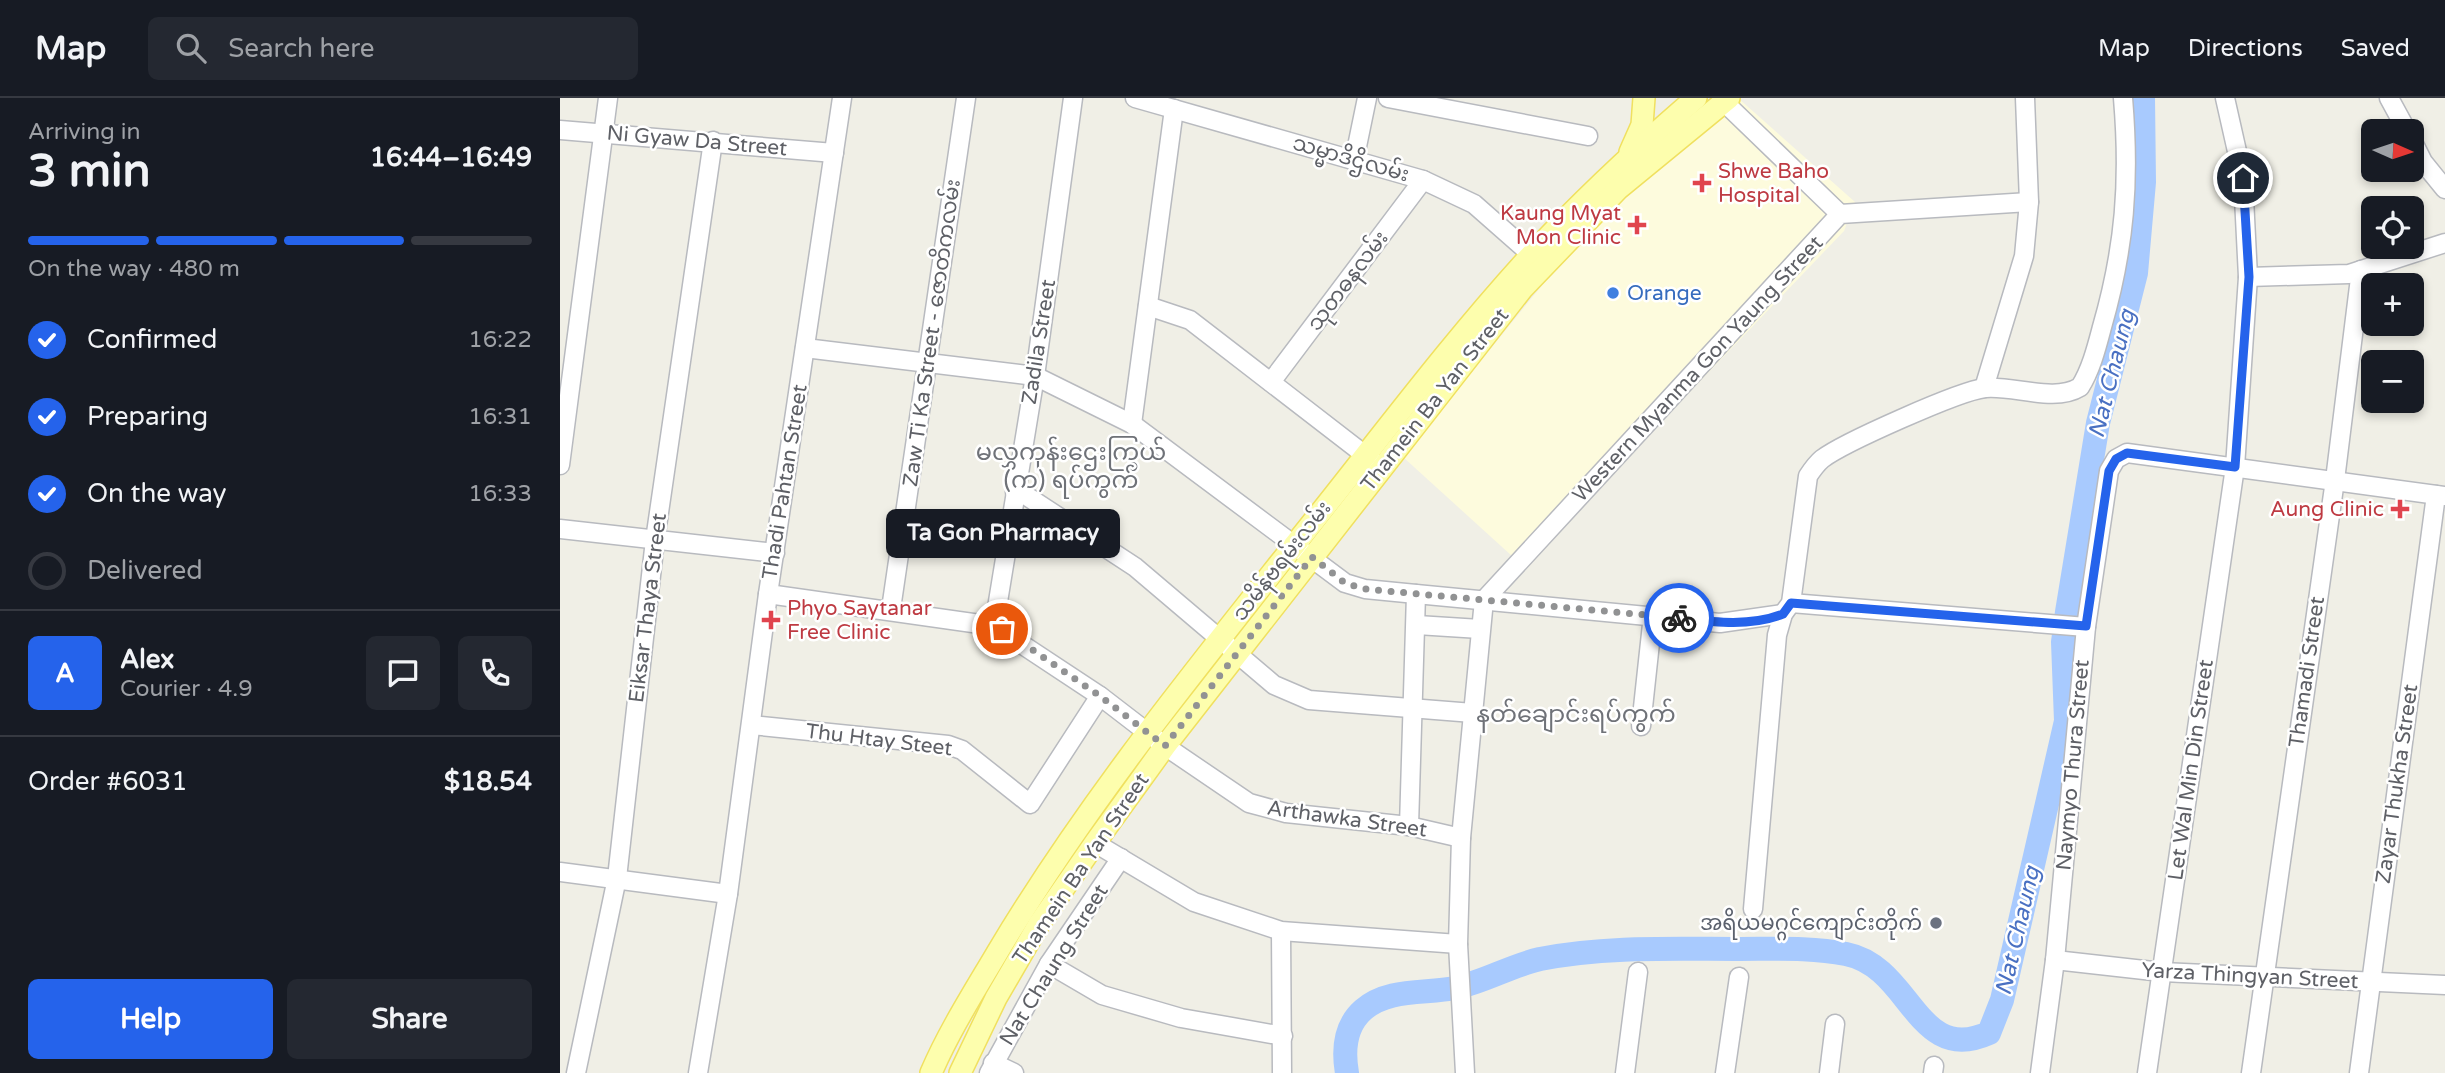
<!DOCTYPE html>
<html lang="en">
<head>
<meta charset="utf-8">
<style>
	:root { --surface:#171b24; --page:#242831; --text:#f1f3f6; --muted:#9ea1a6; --line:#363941; --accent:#2563eb }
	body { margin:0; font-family:"Varela Round","Noto Sans Myanmar",sans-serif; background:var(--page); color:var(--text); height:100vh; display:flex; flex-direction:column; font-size:26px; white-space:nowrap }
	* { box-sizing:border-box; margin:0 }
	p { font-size:23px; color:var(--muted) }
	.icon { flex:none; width:38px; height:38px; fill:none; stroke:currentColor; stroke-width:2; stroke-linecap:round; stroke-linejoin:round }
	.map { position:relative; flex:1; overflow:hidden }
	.side { display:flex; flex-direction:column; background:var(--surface); width:560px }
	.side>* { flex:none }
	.needle { width:46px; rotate:93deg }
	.controls { position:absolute; left:1801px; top:21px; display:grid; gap:14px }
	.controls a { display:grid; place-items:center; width:63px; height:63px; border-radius:10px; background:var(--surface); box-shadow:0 4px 10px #0003; font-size:35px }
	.pin { position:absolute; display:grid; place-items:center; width:60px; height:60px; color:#fff; margin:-30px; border:4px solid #fff; border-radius:50%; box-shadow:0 2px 7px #0007 }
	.courier { position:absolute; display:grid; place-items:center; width:70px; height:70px; margin:-35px; border:5px solid #2563eb; border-radius:50%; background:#fff; color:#222; box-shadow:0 2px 9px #0007 }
	.bubble { position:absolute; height:49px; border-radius:10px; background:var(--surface); box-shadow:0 4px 10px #0003; font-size:23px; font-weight:800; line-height:49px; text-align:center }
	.headline em { font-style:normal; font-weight:800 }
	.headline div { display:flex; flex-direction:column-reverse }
	.headline { display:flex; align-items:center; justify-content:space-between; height:119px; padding:0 28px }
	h1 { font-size:46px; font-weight:800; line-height:52px }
	.bar { display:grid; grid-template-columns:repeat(4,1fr); gap:10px 7px; align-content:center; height:84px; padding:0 28px }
	.bar i { height:9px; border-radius:5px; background:var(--line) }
	.bar .selected { background:var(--accent) }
	.bar p { grid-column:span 4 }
	.line { display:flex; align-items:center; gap:18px; padding:0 28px; border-top:2px solid var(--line) }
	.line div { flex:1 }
	.round { display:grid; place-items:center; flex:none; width:74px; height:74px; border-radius:10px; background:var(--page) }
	ol { padding:0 28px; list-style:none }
	li { display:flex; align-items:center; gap:21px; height:77px }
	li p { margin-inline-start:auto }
	li .icon { padding:7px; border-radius:50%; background:var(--accent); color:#fff; stroke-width:4 }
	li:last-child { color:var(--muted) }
	li i { width:38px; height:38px; border:4px solid var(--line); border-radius:50% }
	.action { display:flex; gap:14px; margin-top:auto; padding:14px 28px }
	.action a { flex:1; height:80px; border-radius:10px; background:var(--accent); color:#fff; font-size:28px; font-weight:800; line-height:80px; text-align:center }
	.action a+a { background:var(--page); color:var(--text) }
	header { display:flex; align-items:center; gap:42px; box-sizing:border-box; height:98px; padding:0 35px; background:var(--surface); border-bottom:2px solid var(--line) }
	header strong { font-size:33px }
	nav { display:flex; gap:38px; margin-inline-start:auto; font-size:24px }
	.search { width:490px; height:63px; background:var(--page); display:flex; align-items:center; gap:18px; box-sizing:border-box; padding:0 24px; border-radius:10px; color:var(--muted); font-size:26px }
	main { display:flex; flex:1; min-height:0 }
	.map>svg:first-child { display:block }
</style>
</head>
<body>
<header>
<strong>Map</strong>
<div class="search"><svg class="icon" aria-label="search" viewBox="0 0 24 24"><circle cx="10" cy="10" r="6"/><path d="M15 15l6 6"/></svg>Search here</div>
<nav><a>Map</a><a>Directions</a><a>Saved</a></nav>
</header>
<main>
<section class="side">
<div class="headline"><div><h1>3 min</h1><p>Arriving in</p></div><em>16:44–16:49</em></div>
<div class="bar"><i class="selected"></i><i class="selected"></i><i class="selected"></i><i></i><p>On the way · 480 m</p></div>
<ol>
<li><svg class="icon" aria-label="check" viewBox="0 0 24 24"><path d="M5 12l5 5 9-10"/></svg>Confirmed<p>16:22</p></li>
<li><svg class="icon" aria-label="check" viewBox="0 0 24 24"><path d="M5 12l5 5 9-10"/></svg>Preparing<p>16:31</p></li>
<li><svg class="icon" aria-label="check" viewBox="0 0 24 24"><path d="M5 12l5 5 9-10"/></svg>On the way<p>16:33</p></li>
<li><i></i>Delivered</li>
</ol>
<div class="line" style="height:126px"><b class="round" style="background:var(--accent);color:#fff">A</b><div><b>Alex</b><p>Courier · 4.9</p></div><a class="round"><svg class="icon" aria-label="chat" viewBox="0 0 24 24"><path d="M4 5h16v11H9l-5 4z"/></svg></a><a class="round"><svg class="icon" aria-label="phone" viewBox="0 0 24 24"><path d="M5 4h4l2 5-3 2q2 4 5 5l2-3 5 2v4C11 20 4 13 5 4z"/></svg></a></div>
<div class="line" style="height:91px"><div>Order #6031</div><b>$18.54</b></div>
<div class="action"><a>Help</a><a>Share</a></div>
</section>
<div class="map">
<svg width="1885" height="975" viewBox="0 0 1885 975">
	<rect width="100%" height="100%" fill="#f0efe6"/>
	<polygon fill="#fdfbdd" points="1178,0 1295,104 1284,133 963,468 843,359 1030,128"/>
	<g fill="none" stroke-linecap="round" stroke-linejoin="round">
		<path stroke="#a8cafe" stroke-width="24" d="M787,975C783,952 785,928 803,912C828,890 865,896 895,890C924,884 950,868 980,861C1045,848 1114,851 1180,851C1214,851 1252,849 1286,856C1352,869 1356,968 1429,935L1442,902L1506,623L1503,544L1507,514L1538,325L1576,175L1584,84L1583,0"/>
		<g stroke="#b8babf" stroke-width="21">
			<g id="minor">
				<polyline points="575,0 863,82 914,106 981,165"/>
				<polyline points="828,0 1028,38"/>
				<polyline points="1829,0 1847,33"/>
				<polyline points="1164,4 1280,116"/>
				<polyline points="0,32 274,55"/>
				<polyline points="1852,42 1863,64 1885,91"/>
				<polyline points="794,63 807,0"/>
				<polyline points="1688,179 1789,176 1885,145"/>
				<polyline points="588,208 630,222 814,364"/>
				<polyline points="245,250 475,278"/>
				<polyline points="475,278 572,326 785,485 805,491 856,496 1160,525 1223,516"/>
				<polyline points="711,284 863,82"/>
				<polyline points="1424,290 1464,158 1469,104 1465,0"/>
				<polyline points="572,326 614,11"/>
				<polyline points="0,367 48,0"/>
				<polyline points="455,394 462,395 575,469 714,587 749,602 913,615"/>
				<polyline points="0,431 215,455"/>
				<polyline points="208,496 434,528 540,598 605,648 689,705 726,715 849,728 901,740"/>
				<polyline points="924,502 1280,116 1469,104"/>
				<polyline points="1231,505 1526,529"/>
				<polyline points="331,511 406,0"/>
				<polyline points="857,527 920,531"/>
				<polyline points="434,528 475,278 513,0"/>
				<polyline points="191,627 388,647 402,652 470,706 540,598"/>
				<polyline points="1081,628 1093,517"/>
				<polyline points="849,728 856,496"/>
				<polyline points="535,745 634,804 721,833 898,846"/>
				<polyline points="0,774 168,796"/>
				<path d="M1193,811L1217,537L1223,516L1231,505L1248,378C1252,372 1256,366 1262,361C1283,345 1399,293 1425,290C1454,287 1494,305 1520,289C1531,272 1537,248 1542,229C1565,149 1570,83 1563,0"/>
				<polyline points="721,833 722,975"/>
				<polyline points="1495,862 1602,874 1885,887"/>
				<polyline points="489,866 542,897 621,920 723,938"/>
				<polyline points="433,965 454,975"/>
				<polyline points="16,975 57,780 95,442 153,43"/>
				<polyline points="138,975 168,796 208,496 282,0"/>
				<polyline points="429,975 489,866 561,760"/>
				<polyline points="905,975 898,846 901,740 924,502"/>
				<polyline points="1065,975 1078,874"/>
				<polyline points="1165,975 1179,879"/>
				<polyline points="1269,975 1275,926"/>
				<polyline points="1373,975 1374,968"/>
				<polyline points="1480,975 1495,862 1526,529 1549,373 1556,361 1567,355 1885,398"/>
				<polyline points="1587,975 1675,369 1688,179 1683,80 1665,0"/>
				<polyline points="1691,975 1775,382 1801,172"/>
				<polyline points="1799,975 1876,397"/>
			</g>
		</g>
		<g stroke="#f0e05f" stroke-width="24">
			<g id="major">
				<polyline points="1070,54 1082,27 1084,0"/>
				<path d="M371,975C389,933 414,894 437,855C520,716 620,591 720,465C804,362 883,253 973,155C1024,100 1079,49 1136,0"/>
				<polyline points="400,975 436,900 479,826 535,745 605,648 962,191 1058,91 1169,0"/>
			</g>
		</g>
		<use href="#minor" stroke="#fff" stroke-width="18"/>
		<use href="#major" stroke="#fdfead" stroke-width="21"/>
	</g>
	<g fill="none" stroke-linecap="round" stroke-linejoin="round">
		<polyline stroke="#919293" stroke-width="7" stroke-dasharray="0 12.6" points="442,531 540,598 605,648 752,459 785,485 805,491 1119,520"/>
		<path stroke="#2563eb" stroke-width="9" d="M1119,520C1153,524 1190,529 1223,516L1231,505L1526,528L1549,373L1556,361L1567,355L1675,369L1689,179L1683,80"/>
	</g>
	<g fill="#e0444e" stroke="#fff" stroke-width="2.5">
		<path d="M1138.5 74.5h7v7h7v7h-7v7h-7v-7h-7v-7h7z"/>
		<path d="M1073.5 116.5h7v7h7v7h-7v7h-7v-7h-7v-7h7z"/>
		<path d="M1836.5 400.5h7v7h7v7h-7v7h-7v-7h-7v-7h7z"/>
		<path d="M207.5 511.5h7v7h7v7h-7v7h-7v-7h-7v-7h7z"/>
	</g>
	<circle fill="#3f7fe0" stroke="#fff" stroke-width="2.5" cx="1053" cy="195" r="7"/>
	<circle fill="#6b7280" stroke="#fff" stroke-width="2.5" cx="1376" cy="825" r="7"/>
	<g text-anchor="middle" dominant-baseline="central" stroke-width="5" stroke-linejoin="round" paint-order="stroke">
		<g font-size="21" fill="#5e6066" stroke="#fff">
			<text transform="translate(137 43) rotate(5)">Ni Gyaw Da Street</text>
			<text transform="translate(791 61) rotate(16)">သမ္မာဒိဌိလမ်း</text>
			<text transform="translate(788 183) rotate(-53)">သုတဓနလမ်း</text>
			<text transform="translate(372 235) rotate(-82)">Zaw Ti Ka Street - ဇောတိကလမ်း</text>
			<text transform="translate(479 244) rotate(-81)">Zadila Street</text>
			<text transform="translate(1138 271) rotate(-47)">Western Myanma Gon Yaung Street</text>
			<text transform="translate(875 302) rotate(-52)">Thamein Ba Yan Street</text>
			<text transform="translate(225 384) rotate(-81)">Thadi Pahtan Street</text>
			<text transform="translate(722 463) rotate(-52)">သမိန်ဗရမ်းလမ်း</text>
			<text transform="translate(88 510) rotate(-83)">Eiksar Thaya Street</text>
			<text transform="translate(1747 574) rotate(-82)">Thamadi Street</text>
			<text transform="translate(319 642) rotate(7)">Thu Htay Steet</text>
			<text transform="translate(1513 667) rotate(-85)">Naymyo Thura Street</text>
			<text transform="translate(1631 672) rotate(-82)">Let Wal Min Din Street</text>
			<text transform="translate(1837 686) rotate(-82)">Zayar Thukha Street</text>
			<text transform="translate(787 721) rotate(8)">Arthawka Street</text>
			<text transform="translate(521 771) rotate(-56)">Thamein Ba Yan Street</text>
			<text transform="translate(494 867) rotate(-58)">Nat Chaung Street</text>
			<text transform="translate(1690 878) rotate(3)">Yarza Thingyan Street</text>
		</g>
		<g font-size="21" fill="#be3a42" stroke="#fff" text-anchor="start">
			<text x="1158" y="73">Shwe Baho<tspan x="1158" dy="24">Hospital</tspan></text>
			<text x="1061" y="115" text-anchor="end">Kaung Myat<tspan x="1061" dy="24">Mon Clinic</tspan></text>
			<text x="1824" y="411" text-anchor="end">Aung Clinic</text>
			<text x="227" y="510">Phyo Saytanar<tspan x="227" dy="24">Free Clinic</tspan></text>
		</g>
		<g font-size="21" fill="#366cbe" stroke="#fff" text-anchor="start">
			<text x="1067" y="195">Orange</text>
		</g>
		<g font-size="21" fill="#5b616d" stroke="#fff" text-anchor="end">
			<text x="1362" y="825">အရိယမဂ္ဂင်ကျောင်းတိုက်</text>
		</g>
		<g font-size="23" font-style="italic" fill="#4970c2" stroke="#fff">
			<text transform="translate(1552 276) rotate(-76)">Nat Chaung</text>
			<text transform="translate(1458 833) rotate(-77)">Nat Chaung</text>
		</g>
		<g font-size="24" fill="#6f7278" stroke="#fff">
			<text x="511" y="354">မလွှကုန်းဌေးကြွယ်<tspan x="511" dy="28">(က) ရပ်ကွက်</tspan></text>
			<text x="1016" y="616">နတ်ချောင်းရပ်ကွက်</text>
		</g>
	</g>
</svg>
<div class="controls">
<a><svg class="needle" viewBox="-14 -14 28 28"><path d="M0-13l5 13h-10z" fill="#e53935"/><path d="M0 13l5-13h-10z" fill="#9ea1a6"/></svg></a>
<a><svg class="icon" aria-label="locate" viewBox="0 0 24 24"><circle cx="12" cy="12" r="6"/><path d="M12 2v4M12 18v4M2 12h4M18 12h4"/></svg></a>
<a>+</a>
<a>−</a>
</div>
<div class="pin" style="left:442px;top:531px;background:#ea580c"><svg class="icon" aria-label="bag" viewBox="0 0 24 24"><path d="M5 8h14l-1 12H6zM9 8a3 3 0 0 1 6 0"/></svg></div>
<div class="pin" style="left:1683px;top:80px;background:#1f2937"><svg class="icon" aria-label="home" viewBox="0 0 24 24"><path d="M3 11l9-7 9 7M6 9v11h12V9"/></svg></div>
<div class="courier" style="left:1119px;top:520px"><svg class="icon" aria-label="bike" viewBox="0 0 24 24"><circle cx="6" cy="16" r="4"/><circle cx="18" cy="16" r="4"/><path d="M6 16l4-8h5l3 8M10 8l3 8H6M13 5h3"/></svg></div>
<div class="bubble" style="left:326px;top:411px;width:234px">Ta Gon Pharmacy</div>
</div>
</main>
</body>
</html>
